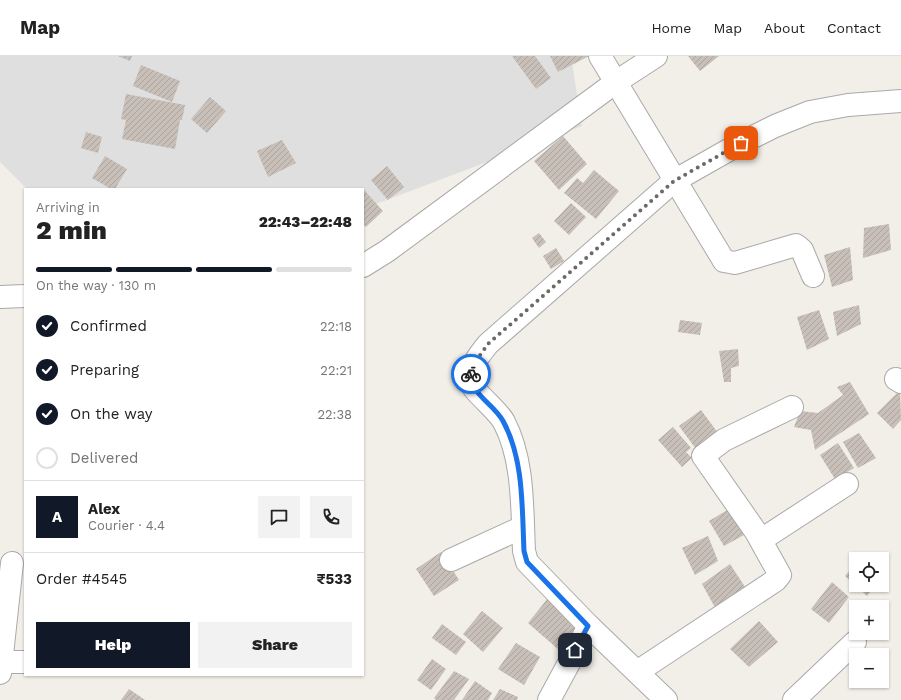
<!DOCTYPE html>
<html lang="en">
<head>
<meta charset="utf-8">
<style>
	:root { --surface:#fff; --page:#f2f2f2; --text:#222; --muted:#767676; --line:#e0e0e0; --accent:#111827 }
	body { margin:0; font-family:"Work Sans",sans-serif; background:var(--page); color:var(--text); height:100vh; display:flex; flex-direction:column; font-size:15px; white-space:nowrap }
	* { box-sizing:border-box; margin:0 }
	p { font-size:13px; color:var(--muted) }
	.icon { flex:none; width:22px; height:22px; fill:none; stroke:currentColor; stroke-width:2; stroke-linecap:round; stroke-linejoin:round }
	.map { position:relative; flex:1; overflow:hidden }
	.side { position:absolute; left:24px; top:132px; width:340px; height:488px; display:flex; flex-direction:column; background:var(--surface); border-radius:0px; box-shadow:0 1px 3px #0004 }
	.side>* { flex:none }
	.buttons { position:absolute; left:849px; top:496px; display:grid; gap:8px }
	.buttons a { display:grid; place-items:center; width:40px; height:40px; border-radius:0px; background:var(--surface); box-shadow:0 1px 3px #0004; font-size:20px }
	.pin { position:absolute; display:grid; place-items:center; width:34px; height:34px; color:#fff; margin:-17px; border-radius:8px; box-shadow:0 2px 6px #0006 }
	.courier { position:absolute; display:grid; place-items:center; width:40px; height:40px; margin:-20px; border:3px solid #1a73e8; border-radius:50%; background:#fff; color:#222; box-shadow:0 1px 5px #0007 }
	.summary em { font-style:normal; font-weight:800 }
	.summary div { display:flex; flex-direction:column-reverse }
	.summary { display:flex; align-items:center; justify-content:space-between; height:68px; padding:0 12px }
	h1 { font-size:26px; font-weight:800; line-height:30px }
	.bar { display:grid; grid-template-columns:repeat(4,1fr); gap:6px 4px; align-content:center; height:48px; padding:0 12px }
	.bar i { height:5px; border-radius:3px; background:var(--line) }
	.bar .selected { background:var(--accent) }
	.bar p { grid-column:span 4 }
	.line { display:flex; align-items:center; gap:10px; padding:0 12px; border-top:1px solid var(--line) }
	.line div { flex:1 }
	.round { display:grid; place-items:center; flex:none; width:42px; height:42px; border-radius:0px; background:var(--page) }
	ol { padding:0 12px; list-style:none }
	li { display:flex; align-items:center; gap:12px; height:44px }
	li p { margin-inline-start:auto }
	li .icon { padding:4px; border-radius:50%; background:var(--accent); color:#fff; stroke-width:4 }
	li:last-child { color:var(--muted) }
	li i { width:22px; height:22px; border:2px solid var(--line); border-radius:50% }
	.button { display:flex; gap:8px; margin-top:auto; padding:8px 12px }
	.button a { flex:1; height:46px; border-radius:0px; background:var(--accent); color:#fff; font-size:16px; font-weight:800; line-height:46px; text-align:center }
	.button a+a { background:var(--page); color:var(--text) }
	header { display:flex; align-items:center; gap:24px; box-sizing:border-box; height:56px; padding:0 20px; background:var(--surface); border-bottom:1px solid var(--line) }
	header strong { font-size:19px }
	nav { display:flex; gap:22px; margin-inline-start:auto; font-size:14px }
	.map>svg:first-child { display:block }
</style>
</head>
<body>
<header>
<strong>Map</strong>
<nav><a>Home</a><a>Map</a><a>About</a><a>Contact</a></nav>
</header>
<div class="map">
<svg width="901" height="644" viewBox="0 0 901 644">
	<defs>
		<pattern id="building-hatch" width="6" height="6" patternUnits="userSpaceOnUse"><rect width="6" height="6" fill="#c7bfb8"/><path d="M-1 1l2-2M0 6l6-6M5 7l2-2" fill="none" stroke="#aba49e"/></pattern>
	</defs>
	<rect width="100%" height="100%" fill="#f2efe9"/>
	<polygon fill="#e0dfdf" points="0,0 571,0 582,70 363,153 363,133 27,133 0,106"/>
	<g fill="url(#building-hatch)">
		<polygon points="118,0 132,0 130,5"/>
		<polygon points="512,0 535,0 551,22 536,33"/>
		<polygon points="550,0 589,0 558,16"/>
		<polygon points="688,0 719,0 700,15"/>
		<polygon points="141,9 180,25 172,46 133,30"/>
		<polygon points="126,38 185,49 182,64 180,64 175,93 122,83 126,64 121,63"/>
		<polygon points="210,41 226,55 207,77 191,63"/>
		<polygon points="86,76 102,81 98,97 81,92"/>
		<polygon points="563,80 587,108 559,134 534,105"/>
		<polygon points="282,84 296,107 268,121 257,95"/>
		<polygon points="105,100 127,113 115,133 111,133 92,122"/>
		<polygon points="387,110 404,131 388,144 371,124"/>
		<polygon points="594,114 619,135 596,163 564,137 577,122 583,127"/>
		<polygon points="365,135 383,155 366,171 363,168 363,136"/>
		<polygon points="571,147 586,161 569,179 554,165"/>
		<polygon points="889,168 891,194 863,202 864,172"/>
		<polygon points="539,177 546,186 539,192 532,182"/>
		<polygon points="850,191 853,224 832,231 824,199"/>
		<polygon points="556,192 564,205 551,213 543,200"/>
		<polygon points="859,249 861,268 837,280 833,256"/>
		<polygon points="819,254 829,283 807,294 797,261"/>
		<polygon points="680,264 702,267 700,279 678,276"/>
		<polygon points="738,293 739,310 731,312 731,326 724,326 719,295"/>
		<polygon points="850,326 869,358 815,394 811,374 794,371 800,355 818,357 843,339 837,331"/>
		<polygon points="900,334 901,364 893,373 877,357"/>
		<polygon points="701,354 721,381 699,397 679,370"/>
		<polygon points="673,371 691,392 686,396 692,402 682,411 658,384"/>
		<polygon points="859,377 876,402 858,412 843,386"/>
		<polygon points="838,387 854,412 835,423 820,399"/>
		<polygon points="729,453 744,479 724,490 709,465"/>
		<polygon points="708,480 718,505 695,519 682,492"/>
		<polygon points="441,496 459,524 434,540 416,513"/>
		<polygon points="856,507 856,529 876,529 867,540 845,520"/>
		<polygon points="730,508 749,537 718,557 702,528"/>
		<polygon points="832,526 849,541 829,567 811,553"/>
		<polygon points="548,542 577,562 576,573 559,594 528,567"/>
		<polygon points="482,555 503,572 483,596 463,578"/>
		<polygon points="759,565 778,586 749,611 730,593"/>
		<polygon points="442,568 466,586 456,599 432,582"/>
		<polygon points="516,587 540,601 524,629 498,613"/>
		<polygon points="432,603 446,613 431,634 417,624"/>
		<polygon points="454,615 469,623 454,644 436,644 434,642"/>
		<polygon points="475,625 492,637 488,644 462,644"/>
		<polygon points="129,633 145,644 121,644"/>
		<polygon points="500,633 518,641 517,644 493,644"/>
	</g>
	<g fill="none" stroke-linecap="round" stroke-linejoin="round">
		<g stroke="#a9a9a9" stroke-width="24">
			<g id="minor">
				<polyline points="600,0 724,205 735,207 796,189 802,194 813,220"/>
				<polyline points="363,210 387,195 616,26 656,0"/>
				<polyline points="0,241 25,240"/>
				<polyline points="896,323 901,326"/>
				<polyline points="761,484 847,428"/>
				<polyline points="451,504 523,471"/>
				<polyline points="2,606 25,606"/>
				<polyline points="637,616 776,524 780,519 756,476 703,400 724,384 792,351"/>
				<polyline points="0,617 12,507"/>
				<polyline points="549,644 589,570"/>
				<path d="M666,644L589,570L527,506L524,495C522,453 524,404 504,366C498,354 472,335 471,326C469,311 479,299 488,288L674,125L741,87L775,70L810,56L848,49L901,45"/>
				<polyline points="794,644 855,586"/>
			</g>
		</g>
		<use href="#minor" stroke="#fff" stroke-width="22"/>
	</g>
	<g fill="none" stroke-linecap="round" stroke-linejoin="round">
		<polyline stroke="#6b6a68" stroke-width="4" stroke-dasharray="0 7.2" points="471,318 473,309 488,288 674,125 741,87"/>
		<path stroke="#1a73e8" stroke-width="5" d="M471,318C470,338 494,348 503,365C524,403 522,453 524,495L527,506L588,570L575,594"/>
	</g>
</svg>
<div class="buttons">
<a><svg class="icon" aria-label="locate" viewBox="0 0 24 24"><circle cx="12" cy="12" r="6"/><path d="M12 2v4M12 18v4M2 12h4M18 12h4"/></svg></a>
<a>+</a>
<a>−</a>
</div>
<div class="pin" style="left:741px;top:87px;background:#ea580c"><svg class="icon" aria-label="bag" viewBox="0 0 24 24"><path d="M5 8h14l-1 12H6zM9 8a3 3 0 0 1 6 0"/></svg></div>
<div class="pin" style="left:575px;top:594px;background:#1f2937"><svg class="icon" aria-label="home" viewBox="0 0 24 24"><path d="M3 11l9-7 9 7M6 9v11h12V9"/></svg></div>
<div class="courier" style="left:471px;top:318px"><svg class="icon" aria-label="bike" viewBox="0 0 24 24"><circle cx="6" cy="16" r="4"/><circle cx="18" cy="16" r="4"/><path d="M6 16l4-8h5l3 8M10 8l3 8H6M13 5h3"/></svg></div>
<section class="side">
<div class="summary"><div><h1>2 min</h1><p>Arriving in</p></div><em>22:43–22:48</em></div>
<div class="bar"><i class="selected"></i><i class="selected"></i><i class="selected"></i><i></i><p>On the way · 130 m</p></div>
<ol>
<li><svg class="icon" aria-label="check" viewBox="0 0 24 24"><path d="M5 12l5 5 9-10"/></svg>Confirmed<p>22:18</p></li>
<li><svg class="icon" aria-label="check" viewBox="0 0 24 24"><path d="M5 12l5 5 9-10"/></svg>Preparing<p>22:21</p></li>
<li><svg class="icon" aria-label="check" viewBox="0 0 24 24"><path d="M5 12l5 5 9-10"/></svg>On the way<p>22:38</p></li>
<li><i></i>Delivered</li>
</ol>
<div class="line" style="height:72px"><b class="round" style="background:var(--accent);color:#fff">A</b><div><b>Alex</b><p>Courier · 4.4</p></div><a class="round"><svg class="icon" aria-label="chat" viewBox="0 0 24 24"><path d="M4 5h16v11H9l-5 4z"/></svg></a><a class="round"><svg class="icon" aria-label="phone" viewBox="0 0 24 24"><path d="M5 4h4l2 5-3 2q2 4 5 5l2-3 5 2v4C11 20 4 13 5 4z"/></svg></a></div>
<div class="line" style="height:52px"><div>Order #4545</div><b>₹533</b></div>
<div class="button"><a>Help</a><a>Share</a></div>
</section>
</div>
</body>
</html>
